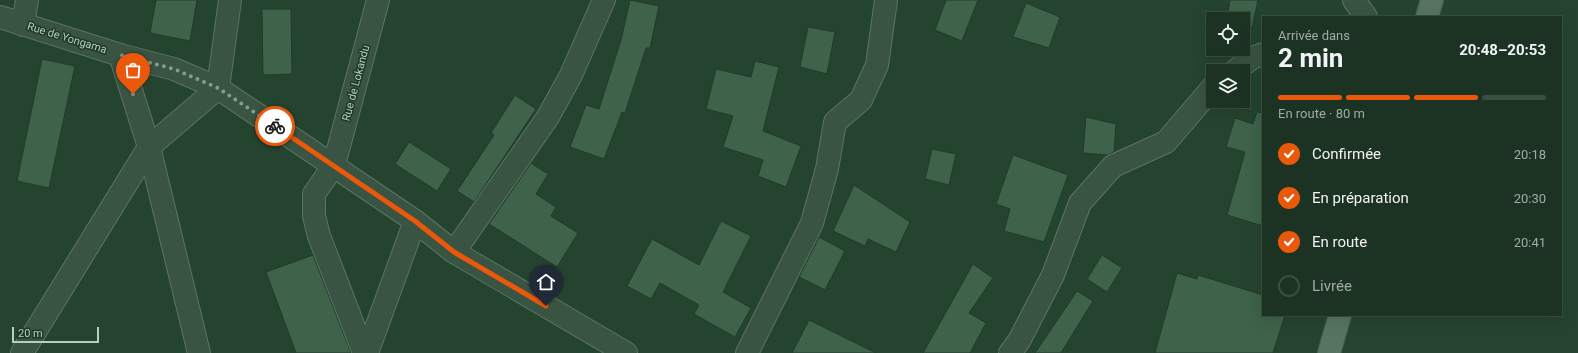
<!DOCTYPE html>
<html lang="fr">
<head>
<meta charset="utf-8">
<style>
	:root { --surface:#1c3323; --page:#293f30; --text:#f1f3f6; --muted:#a0aaa6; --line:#3a4e41; --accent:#ea580c }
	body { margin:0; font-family:Roboto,sans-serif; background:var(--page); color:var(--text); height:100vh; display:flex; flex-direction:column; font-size:15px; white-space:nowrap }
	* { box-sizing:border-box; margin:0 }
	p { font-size:13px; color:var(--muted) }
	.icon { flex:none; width:22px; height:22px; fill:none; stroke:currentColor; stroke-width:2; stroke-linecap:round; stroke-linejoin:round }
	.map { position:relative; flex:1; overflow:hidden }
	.side { position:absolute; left:1262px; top:16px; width:300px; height:300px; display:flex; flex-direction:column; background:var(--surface); border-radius:0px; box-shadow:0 4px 16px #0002,0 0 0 1px var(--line) }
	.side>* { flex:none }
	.buttons { position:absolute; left:1206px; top:12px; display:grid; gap:8px }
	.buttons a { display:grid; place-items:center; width:44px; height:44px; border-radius:0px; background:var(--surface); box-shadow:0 4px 16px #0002,0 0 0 1px var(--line); font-size:20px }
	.scale { position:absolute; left:12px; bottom:10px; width:87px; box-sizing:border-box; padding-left:4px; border:2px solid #b7cdbf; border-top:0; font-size:11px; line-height:14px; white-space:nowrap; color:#b7cdbf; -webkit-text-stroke:3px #1e3927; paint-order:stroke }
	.pin { position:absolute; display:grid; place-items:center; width:34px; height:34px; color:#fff; margin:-41px -17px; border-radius:50% 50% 50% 0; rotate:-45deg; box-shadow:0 0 4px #0007 }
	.pin .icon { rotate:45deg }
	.courier { position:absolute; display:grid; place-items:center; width:40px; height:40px; margin:-20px; border:3px solid #ea580c; border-radius:50%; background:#fff; color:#222; box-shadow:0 1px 5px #0007 }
	.overview em { font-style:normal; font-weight:700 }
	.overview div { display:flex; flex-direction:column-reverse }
	.overview { display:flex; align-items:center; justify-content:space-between; height:68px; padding:0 16px }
	h1 { font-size:26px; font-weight:700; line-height:30px }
	.bar { display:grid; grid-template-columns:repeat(4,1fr); gap:6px 4px; align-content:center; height:48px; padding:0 16px }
	.bar i { height:5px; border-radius:3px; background:var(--line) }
	.bar .selected { background:var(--accent) }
	.bar p { grid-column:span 4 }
	ol { padding:0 16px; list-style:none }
	li { display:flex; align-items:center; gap:12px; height:44px }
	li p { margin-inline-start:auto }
	li .icon { padding:4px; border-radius:50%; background:var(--accent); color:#fff; stroke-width:4 }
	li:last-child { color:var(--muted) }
	li i { width:22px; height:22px; border:2px solid var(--line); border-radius:50% }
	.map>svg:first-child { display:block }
</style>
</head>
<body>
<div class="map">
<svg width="1578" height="353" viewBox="0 0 1578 353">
	<rect width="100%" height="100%" fill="#25442f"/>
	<g fill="#3e624a" stroke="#203b29">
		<polygon points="156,0 197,0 190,41 150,33"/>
		<polygon points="630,0 659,6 650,48 646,48 625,113 622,112 604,159 570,147 586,105 599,109 621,40"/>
		<polygon points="946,0 978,0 962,41 935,30"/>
		<polygon points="1230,0 1258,0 1252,28 1243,27 1243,19 1227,19"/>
		<polygon points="1026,3 1060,17 1049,48 1013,37"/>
		<polygon points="262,9 291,9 292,74 263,75"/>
		<polygon points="808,27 835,32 827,74 800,67"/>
		<polygon points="42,59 75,66 49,188 17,181"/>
		<polygon points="755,61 779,67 763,131 801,146 786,187 758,176 763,160 723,147 733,116 706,109 716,69 751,77"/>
		<polygon points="515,95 536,109 474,202 457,191 494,135 491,133"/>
		<polygon points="1257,112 1263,113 1263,226 1227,215 1245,152 1226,147 1235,118 1253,124"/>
		<polygon points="1086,117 1116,124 1114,152 1108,155 1083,153"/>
		<polygon points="409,142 451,169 437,191 395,164"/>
		<polygon points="932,149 956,154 949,185 925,179"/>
		<polygon points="1013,155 1068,175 1044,242 1004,231 1010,209 996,204"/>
		<polygon points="531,163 548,174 536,194 556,207 551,216 578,233 557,267 489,224"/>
		<polygon points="854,185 910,222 896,252 868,239 865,246 833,231"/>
		<polygon points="721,221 751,236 723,292 751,308 735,337 694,314 699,305 660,283 651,299 627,286 652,239 699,265"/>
		<polygon points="819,237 845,251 825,290 799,277"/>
		<polygon points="313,255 351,353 296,353 266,272"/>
		<polygon points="1102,255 1122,268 1107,292 1087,279"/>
		<polygon points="973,264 993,278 969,313 986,323 970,353 923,353"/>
		<polygon points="1177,273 1197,279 1198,275 1263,295 1263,315 1285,315 1273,353 1155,353"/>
		<polygon points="1077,291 1093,301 1061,353 1035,353"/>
		<polygon points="809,320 876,353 792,353"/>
	</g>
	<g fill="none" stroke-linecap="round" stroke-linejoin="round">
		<g stroke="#5b7463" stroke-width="24">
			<g id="minor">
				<polyline points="1354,0 1366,17"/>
				<polyline points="0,17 120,55 174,69 218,88 415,221 454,252 626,353"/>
				<polyline points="23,25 27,0"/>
				<polyline points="120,55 149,147 199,353"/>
				<polyline points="1235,71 1252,58 1263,54"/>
				<polyline points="454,252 548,117 571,75 604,0"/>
				<polyline points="22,353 149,147 218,88 230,0"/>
				<polyline points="364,353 319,236 314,216 314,194 334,165 378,0"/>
				<polyline points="367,353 415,221"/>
				<polyline points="747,353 812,223 827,169 835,122 861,100 877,65 886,0"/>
				<polyline points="1010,353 1019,341 1053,275 1080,203 1113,166 1166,142 1213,87"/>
			</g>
		</g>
		<g stroke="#46604f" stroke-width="24">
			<g id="primary">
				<polyline points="1427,17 1432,0"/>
				<polyline points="1329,353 1340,315"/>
			</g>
		</g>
		<use href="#minor" stroke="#395442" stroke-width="22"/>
		<use href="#primary" stroke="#577461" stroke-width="22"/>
	</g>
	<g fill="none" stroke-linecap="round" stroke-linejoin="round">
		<polyline stroke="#849d8d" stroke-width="4" stroke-dasharray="0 7.2" points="133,94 120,55 174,69 218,88 275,126"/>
		<polyline stroke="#ea580c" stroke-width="5" points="275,126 415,221 454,252 546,306"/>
	</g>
	<g text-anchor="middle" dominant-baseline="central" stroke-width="3" stroke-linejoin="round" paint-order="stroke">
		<g font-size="11" fill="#b7cdbf" stroke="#1e3927">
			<text transform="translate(67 38) rotate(17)">Rue de Yongama</text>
			<text transform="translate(356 83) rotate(-75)">Rue de Lokandu</text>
		</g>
	</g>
</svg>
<div class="buttons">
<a><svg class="icon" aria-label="locate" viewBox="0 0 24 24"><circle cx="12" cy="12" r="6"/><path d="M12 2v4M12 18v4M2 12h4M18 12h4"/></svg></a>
<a><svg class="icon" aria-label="layers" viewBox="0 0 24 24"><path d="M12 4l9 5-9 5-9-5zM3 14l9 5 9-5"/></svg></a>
</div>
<div class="scale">20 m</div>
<div class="pin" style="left:133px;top:94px;background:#ea580c"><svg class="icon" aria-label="bag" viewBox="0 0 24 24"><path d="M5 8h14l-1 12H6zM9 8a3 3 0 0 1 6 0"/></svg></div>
<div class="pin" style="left:546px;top:306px;background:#1f2937"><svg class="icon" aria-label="home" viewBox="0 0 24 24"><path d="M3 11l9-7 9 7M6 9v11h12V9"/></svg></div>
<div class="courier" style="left:275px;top:126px"><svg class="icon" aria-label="bike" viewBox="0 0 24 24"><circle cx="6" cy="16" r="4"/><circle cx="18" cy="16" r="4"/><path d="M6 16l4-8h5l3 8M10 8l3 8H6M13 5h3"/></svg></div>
<section class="side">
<div class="overview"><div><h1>2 min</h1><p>Arrivée dans</p></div><em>20:48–20:53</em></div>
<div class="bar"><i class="selected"></i><i class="selected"></i><i class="selected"></i><i></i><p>En route · 80 m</p></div>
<ol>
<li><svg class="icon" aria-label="check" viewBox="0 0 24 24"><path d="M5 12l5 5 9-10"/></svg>Confirmée<p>20:18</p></li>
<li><svg class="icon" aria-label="check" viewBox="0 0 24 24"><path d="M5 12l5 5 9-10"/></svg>En préparation<p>20:30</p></li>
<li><svg class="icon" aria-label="check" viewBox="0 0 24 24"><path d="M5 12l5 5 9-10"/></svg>En route<p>20:41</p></li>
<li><i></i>Livrée</li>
</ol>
</section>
</div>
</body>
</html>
